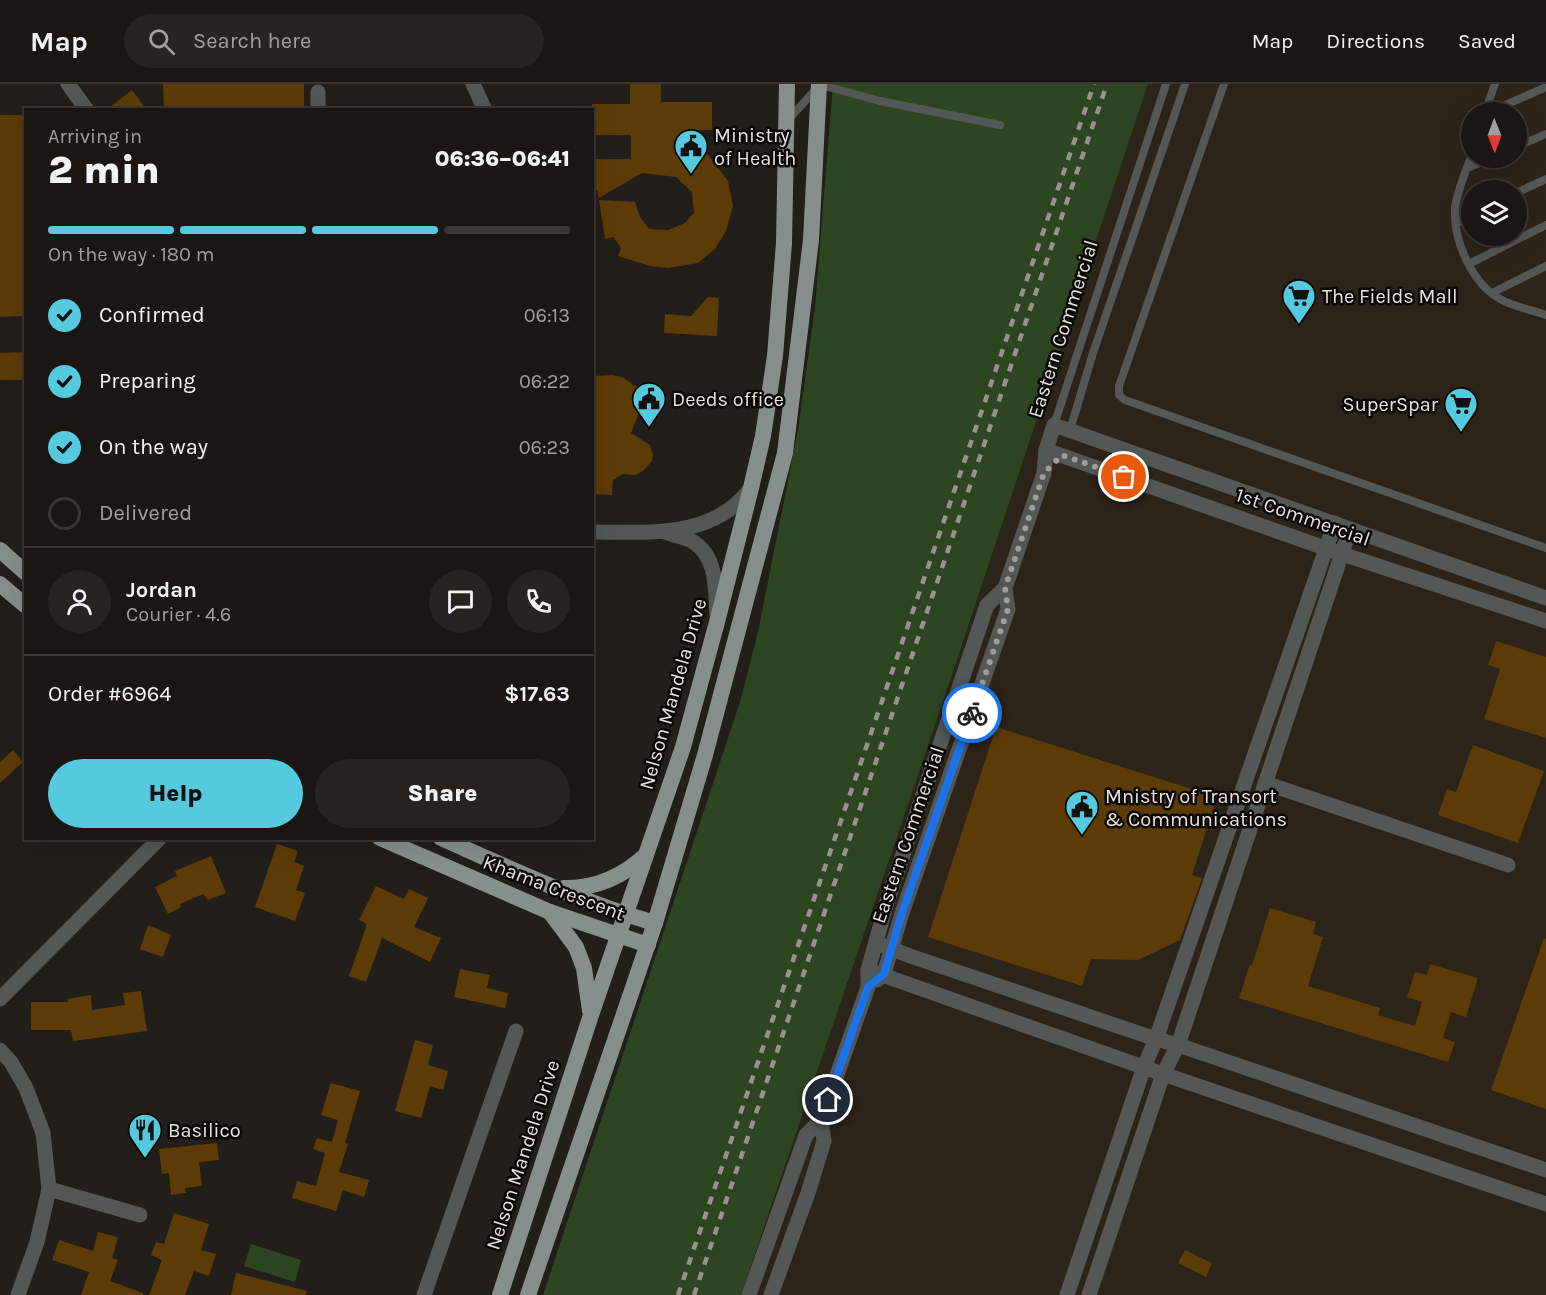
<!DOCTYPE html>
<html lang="en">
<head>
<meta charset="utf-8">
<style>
	:root { --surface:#1a1613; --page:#272321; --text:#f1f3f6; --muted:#9f9fa0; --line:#383533; --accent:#55cadf }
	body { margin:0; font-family:Karla,sans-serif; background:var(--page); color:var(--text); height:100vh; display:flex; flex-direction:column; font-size:22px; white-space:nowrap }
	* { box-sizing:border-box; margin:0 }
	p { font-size:20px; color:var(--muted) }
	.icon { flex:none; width:33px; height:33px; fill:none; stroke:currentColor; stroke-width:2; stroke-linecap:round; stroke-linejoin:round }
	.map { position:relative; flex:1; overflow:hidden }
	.side { position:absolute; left:24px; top:24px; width:570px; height:732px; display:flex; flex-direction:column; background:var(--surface); border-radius:0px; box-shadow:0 6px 24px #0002,0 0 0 2px var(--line) }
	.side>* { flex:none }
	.needle { width:39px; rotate:179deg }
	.fabs { position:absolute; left:1461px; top:18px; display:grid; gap:12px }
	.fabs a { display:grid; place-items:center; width:66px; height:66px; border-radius:50%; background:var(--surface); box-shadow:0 6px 24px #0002,0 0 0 2px var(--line); font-size:30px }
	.pin { position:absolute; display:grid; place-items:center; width:51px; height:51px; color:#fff; margin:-26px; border:3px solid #fff; border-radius:50%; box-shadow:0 2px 6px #0007 }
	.courier { position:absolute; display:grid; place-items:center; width:60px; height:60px; margin:-30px; border:4px solid #1a73e8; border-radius:50%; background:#fff; color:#222; box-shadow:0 2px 8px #0007 }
	.headline em { font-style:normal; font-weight:800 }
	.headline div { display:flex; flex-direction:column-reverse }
	.headline { display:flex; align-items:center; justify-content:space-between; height:102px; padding:0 24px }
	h1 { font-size:39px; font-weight:800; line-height:45px }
	.bar { display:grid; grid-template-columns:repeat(4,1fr); gap:9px 6px; align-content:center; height:72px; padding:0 24px }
	.bar i { height:8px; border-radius:4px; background:var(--line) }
	.bar .current { background:var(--accent) }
	.bar p { grid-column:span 4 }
	.line { display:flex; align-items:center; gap:15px; padding:0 24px; border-top:2px solid var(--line) }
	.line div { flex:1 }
	.round { display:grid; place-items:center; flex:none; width:63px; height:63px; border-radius:32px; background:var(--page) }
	ol { padding:0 24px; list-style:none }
	li { display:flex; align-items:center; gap:18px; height:66px }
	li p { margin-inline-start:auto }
	li .icon { padding:6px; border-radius:50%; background:var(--accent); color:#111; stroke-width:4 }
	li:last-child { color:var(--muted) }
	li i { width:33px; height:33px; border:3px solid var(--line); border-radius:50% }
	.cta { display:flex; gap:12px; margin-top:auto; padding:12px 24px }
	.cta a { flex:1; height:69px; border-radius:36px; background:var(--accent); color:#111; font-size:24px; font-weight:800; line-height:69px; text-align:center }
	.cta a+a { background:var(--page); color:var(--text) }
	header { display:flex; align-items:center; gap:36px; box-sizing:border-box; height:84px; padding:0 30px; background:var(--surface); border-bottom:2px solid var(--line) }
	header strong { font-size:28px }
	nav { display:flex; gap:33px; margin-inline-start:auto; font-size:21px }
	.search { width:420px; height:54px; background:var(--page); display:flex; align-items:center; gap:15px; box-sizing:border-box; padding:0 21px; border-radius:33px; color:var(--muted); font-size:22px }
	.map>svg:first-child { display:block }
</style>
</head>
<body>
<header>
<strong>Map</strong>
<div class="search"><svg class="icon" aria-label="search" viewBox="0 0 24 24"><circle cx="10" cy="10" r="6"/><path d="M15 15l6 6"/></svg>Search here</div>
<nav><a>Map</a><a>Directions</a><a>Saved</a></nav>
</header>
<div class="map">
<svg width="1546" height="1211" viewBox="0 0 1546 1211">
	<rect width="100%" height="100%" fill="#221e19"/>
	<path fill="#2c2319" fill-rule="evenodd" d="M1148,0H1546V1211H741L949,600ZM1472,28H1516V74H1472ZM1472,106H1516V152H1472Z"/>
	<g fill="#2d4621">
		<polygon points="833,0 1148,0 949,600 741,1211 543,1211 740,618 758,548 798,346 815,224"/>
		<polygon points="251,1160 301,1176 295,1198 244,1182"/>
	</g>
	<g fill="#5d3b06">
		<polygon points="163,0 304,0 304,26 164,26"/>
		<polygon points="630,0 661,0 661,18 712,18 712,46 689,46 728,97 733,122 726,147 715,165 698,179 668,184 650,182 618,172 621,164 613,153 605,155 599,116 635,118 640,133 649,145 668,146 685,139 694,129 692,108 676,93 642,89 599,114 597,106 592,106 592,75 631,75 631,51 592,51 592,20 630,20"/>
		<polygon points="132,6 147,26 106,26"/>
		<polygon points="0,31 26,31 26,232 0,233"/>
		<polygon points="708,213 719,214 717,252 664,249 665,230 691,232"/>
		<polygon points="26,268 26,296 0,296 0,269"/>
		<polygon points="613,291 624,294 634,302 657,302 654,330 639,329 631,349 650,361 653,371 652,377 643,387 635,391 623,390 613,396 612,411 592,410 592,292"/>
		<polygon points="1496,557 1546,573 1546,654 1484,635 1500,585 1488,581"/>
		<polygon points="996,643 1217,713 1192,791 1202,794 1180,856 1138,876 1091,875 1082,902 928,853"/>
		<polygon points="1473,661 1544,687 1518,759 1438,731 1447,705 1456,708"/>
		<polygon points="13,666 23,678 0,699 0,678"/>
		<polygon points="277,760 298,767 294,778 304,782 296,806 305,809 295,837 255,823"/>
		<polygon points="211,772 226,809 208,816 203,810 180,820 181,823 168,830 155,803 177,792 175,787"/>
		<polygon points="376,802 404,815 409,805 428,814 414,843 441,854 430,878 382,854 366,898 349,892 367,840 359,836"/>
		<polygon points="1270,824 1316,838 1313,850 1323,853 1308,902 1380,924 1378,931 1415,942 1422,918 1407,913 1415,888 1427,891 1430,880 1478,894 1466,933 1451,928 1443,954 1455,958 1448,978 1239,914 1250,880 1252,881"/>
		<polygon points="148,841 171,851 163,873 140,865"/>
		<polygon points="1544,854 1546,855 1546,1025 1491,1006"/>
		<polygon points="460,885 490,891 487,904 508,909 505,924 454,913"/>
		<polygon points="141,907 147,947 73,957 71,946 31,946 31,918 68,918 67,915 91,911 92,926 125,921 123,909"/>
		<polygon points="415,956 433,961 428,981 448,987 443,1006 430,1002 421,1034 395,1027"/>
		<polygon points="331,999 360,1007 345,1059 348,1060 339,1088 369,1096 364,1113 343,1106 336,1127 292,1114 297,1097 316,1102 325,1069 313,1065 317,1054 332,1058 338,1036 321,1031"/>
		<polygon points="217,1059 219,1076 199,1078 202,1102 185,1104 186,1109 171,1111 169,1089 162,1090 159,1065"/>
		<polygon points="174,1129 209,1140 201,1166 216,1170 209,1192 194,1187 185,1211 149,1211 162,1176 151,1171 156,1158 164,1160"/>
		<polygon points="98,1148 118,1153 112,1174 118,1176 110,1197 143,1209 143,1211 81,1211 89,1188 52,1176 59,1156 93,1167"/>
		<polygon points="1185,1166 1212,1179 1206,1193 1178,1179"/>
		<polygon points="236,1189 307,1207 306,1211 231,1211"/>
	</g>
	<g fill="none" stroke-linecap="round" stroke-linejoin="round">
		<g stroke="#535756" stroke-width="8">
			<polyline points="817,0 880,17 1000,41"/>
			<polyline points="1224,0 1119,302 1119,311 1125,316 1546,464"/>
			<polyline points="1485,28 1495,0"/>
			<polyline points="1490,28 1546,3"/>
			<polyline points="788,36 816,5"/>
			<polyline points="1516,63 1546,50"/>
			<path d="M1472,70C1466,87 1457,107 1455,124C1453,156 1472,201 1502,216C1515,223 1532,226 1546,231"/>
			<polyline points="1467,84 1492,74"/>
			<polyline points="1516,109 1546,95"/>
			<polyline points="1456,139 1472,132"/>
			<polyline points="1469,180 1546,141"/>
			<polyline points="1492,209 1546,182"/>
			<polyline points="1054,341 1166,0"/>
			<polyline points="1070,346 1093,269 1185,0"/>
		</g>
		<g stroke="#535756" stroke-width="15">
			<polyline points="68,0 87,26"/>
			<polyline points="473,0 485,26"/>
			<polyline points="318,26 318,8"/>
			<polyline points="1046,366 1342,470 1546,537"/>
			<path d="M592,448C648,448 713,455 750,405"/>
			<path d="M664,448C673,451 684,453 692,457C718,473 715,504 717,531"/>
			<polyline points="1265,699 1508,781"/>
			<polyline points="876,859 913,873 1156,955 1178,961 1546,1086"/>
			<polyline points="868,886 1163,990 1546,1120"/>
			<polyline points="877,896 884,890 902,829 1008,525 1005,504"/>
			<polyline points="0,915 160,754"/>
			<polyline points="0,966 11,978 26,1004 43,1049 49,1105 37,1158 18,1211"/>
			<polyline points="49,1105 140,1131"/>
			<polyline points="424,1211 516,947"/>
			<polyline points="749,1211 806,1051 821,1036"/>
			<polyline points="771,1211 808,1109 824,1057 821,1036 868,903 868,886 887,818 987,521 1005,504 1044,389 1046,366 1054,341 1546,514"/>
			<polyline points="1067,1211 1144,983 1156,955 1335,439"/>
			<polyline points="1089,1211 1163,990 1178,961 1350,445"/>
		</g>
		<g stroke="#878f8d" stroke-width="16">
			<polyline points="0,466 26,489"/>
			<polyline points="0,500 26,522"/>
			<polyline points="380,754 550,828 648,861"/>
			<path d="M441,754C511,785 581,818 655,839"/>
			<path d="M564,804C596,805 622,793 646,771"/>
			<polyline points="550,828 576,863 584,884 590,927"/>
			<polyline points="500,1211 590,934 683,663 717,538 751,404 763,352 775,272 784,159 787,0"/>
			<polyline points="528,1211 655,839 705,671 785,369 811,156 819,0"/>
		</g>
		<g stroke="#96928e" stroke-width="4.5" stroke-dasharray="8 8" stroke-linecap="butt">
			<polyline points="678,1211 1094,0"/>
			<polyline points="694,1211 1107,0"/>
		</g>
	</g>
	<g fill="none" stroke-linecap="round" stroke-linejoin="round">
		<polyline stroke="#a19e9a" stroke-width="6" stroke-dasharray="0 10.8" points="972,629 1008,525 1005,504 1044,389 1062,371 1124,393"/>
		<polyline stroke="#1a73e8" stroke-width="8" points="828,1016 868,903 884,890 902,829 972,629"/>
	</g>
	<defs>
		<g id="civic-pin" transform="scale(1.725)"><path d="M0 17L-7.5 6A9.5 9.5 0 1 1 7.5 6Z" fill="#55cadf" stroke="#0a0806"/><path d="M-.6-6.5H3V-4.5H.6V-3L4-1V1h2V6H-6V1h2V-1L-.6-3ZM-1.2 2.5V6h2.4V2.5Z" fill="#111"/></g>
		<g id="supermarket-pin" transform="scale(1.725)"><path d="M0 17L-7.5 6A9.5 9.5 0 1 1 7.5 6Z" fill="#55cadf" stroke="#0a0806"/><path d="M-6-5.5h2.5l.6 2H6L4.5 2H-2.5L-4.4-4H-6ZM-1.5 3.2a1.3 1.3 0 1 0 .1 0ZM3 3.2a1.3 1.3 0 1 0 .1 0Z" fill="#111"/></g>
		<g id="restaurant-pin" transform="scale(1.725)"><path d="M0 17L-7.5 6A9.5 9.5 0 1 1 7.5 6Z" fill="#55cadf" stroke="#0a0806"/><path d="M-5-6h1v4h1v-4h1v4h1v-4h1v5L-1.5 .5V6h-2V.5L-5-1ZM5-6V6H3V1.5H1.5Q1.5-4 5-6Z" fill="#111"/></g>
	</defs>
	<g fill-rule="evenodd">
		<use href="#civic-pin" x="691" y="62"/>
		<use href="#supermarket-pin" x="1299" y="212"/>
		<use href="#civic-pin" x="649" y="315"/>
		<use href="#supermarket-pin" x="1461" y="320"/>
		<use href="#civic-pin" x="1082" y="723"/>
		<use href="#restaurant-pin" x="145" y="1046"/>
	</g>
	<g text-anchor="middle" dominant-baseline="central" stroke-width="5" stroke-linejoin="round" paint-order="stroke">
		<g font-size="20" fill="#e6e3df" stroke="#0a0806" text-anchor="start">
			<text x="714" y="51">Ministry<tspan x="714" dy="23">of Health</tspan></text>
			<text x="1322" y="212">The Fields Mall</text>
			<text x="672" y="315">Deeds office</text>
			<text x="1438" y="320" text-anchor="end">SuperSpar</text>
			<text x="1105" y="712">Mnistry of Transort<tspan x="1105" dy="23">&amp; Communications</tspan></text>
			<text x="168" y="1046">Basilico</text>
		</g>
		<g font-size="20" fill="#e6e3df" stroke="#0a0806">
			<text transform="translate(1063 245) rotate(-72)">Eastern Commercial</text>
			<text transform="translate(1303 433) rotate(19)">1st Commercial</text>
			<text transform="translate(673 610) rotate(-74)">Nelson Mandela Drive</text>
			<text transform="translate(908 751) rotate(-71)">Eastern Commercial</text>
			<text transform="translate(554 804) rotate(21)">Khama Crescent</text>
			<text transform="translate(523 1071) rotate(-72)">Nelson Mandela Drive</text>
		</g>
	</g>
</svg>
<div class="fabs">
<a><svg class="needle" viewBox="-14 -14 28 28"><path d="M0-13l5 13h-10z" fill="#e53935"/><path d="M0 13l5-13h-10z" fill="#9f9fa0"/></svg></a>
<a><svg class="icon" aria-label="layers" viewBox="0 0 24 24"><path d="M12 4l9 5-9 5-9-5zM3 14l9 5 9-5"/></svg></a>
</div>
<div class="pin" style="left:1124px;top:393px;background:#ea580c"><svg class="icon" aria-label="bag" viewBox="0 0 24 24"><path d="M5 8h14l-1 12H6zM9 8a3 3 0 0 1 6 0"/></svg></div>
<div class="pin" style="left:828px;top:1016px;background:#1f2937"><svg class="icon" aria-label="home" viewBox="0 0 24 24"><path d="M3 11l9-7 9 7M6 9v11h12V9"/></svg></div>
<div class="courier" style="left:972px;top:629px"><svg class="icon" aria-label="bike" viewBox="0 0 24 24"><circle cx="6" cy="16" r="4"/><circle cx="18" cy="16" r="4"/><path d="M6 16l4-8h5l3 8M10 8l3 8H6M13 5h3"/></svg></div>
<section class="side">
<div class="headline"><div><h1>2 min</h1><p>Arriving in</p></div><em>06:36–06:41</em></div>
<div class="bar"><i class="current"></i><i class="current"></i><i class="current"></i><i></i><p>On the way · 180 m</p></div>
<ol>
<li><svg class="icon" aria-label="check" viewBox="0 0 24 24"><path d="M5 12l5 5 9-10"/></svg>Confirmed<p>06:13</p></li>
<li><svg class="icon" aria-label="check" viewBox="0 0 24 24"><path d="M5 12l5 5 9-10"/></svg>Preparing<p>06:22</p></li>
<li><svg class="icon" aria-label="check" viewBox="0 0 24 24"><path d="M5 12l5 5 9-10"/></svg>On the way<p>06:23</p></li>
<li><i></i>Delivered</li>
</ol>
<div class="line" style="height:108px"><a class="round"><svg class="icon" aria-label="person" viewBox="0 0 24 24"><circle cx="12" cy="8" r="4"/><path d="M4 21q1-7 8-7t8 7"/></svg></a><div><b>Jordan</b><p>Courier · 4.6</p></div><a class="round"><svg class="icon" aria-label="chat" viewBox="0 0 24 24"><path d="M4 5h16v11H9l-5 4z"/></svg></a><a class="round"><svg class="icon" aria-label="phone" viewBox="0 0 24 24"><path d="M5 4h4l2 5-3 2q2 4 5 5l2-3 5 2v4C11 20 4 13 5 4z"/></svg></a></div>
<div class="line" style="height:78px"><div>Order #6964</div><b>$17.63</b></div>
<div class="cta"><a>Help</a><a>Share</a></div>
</section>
</div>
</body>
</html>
